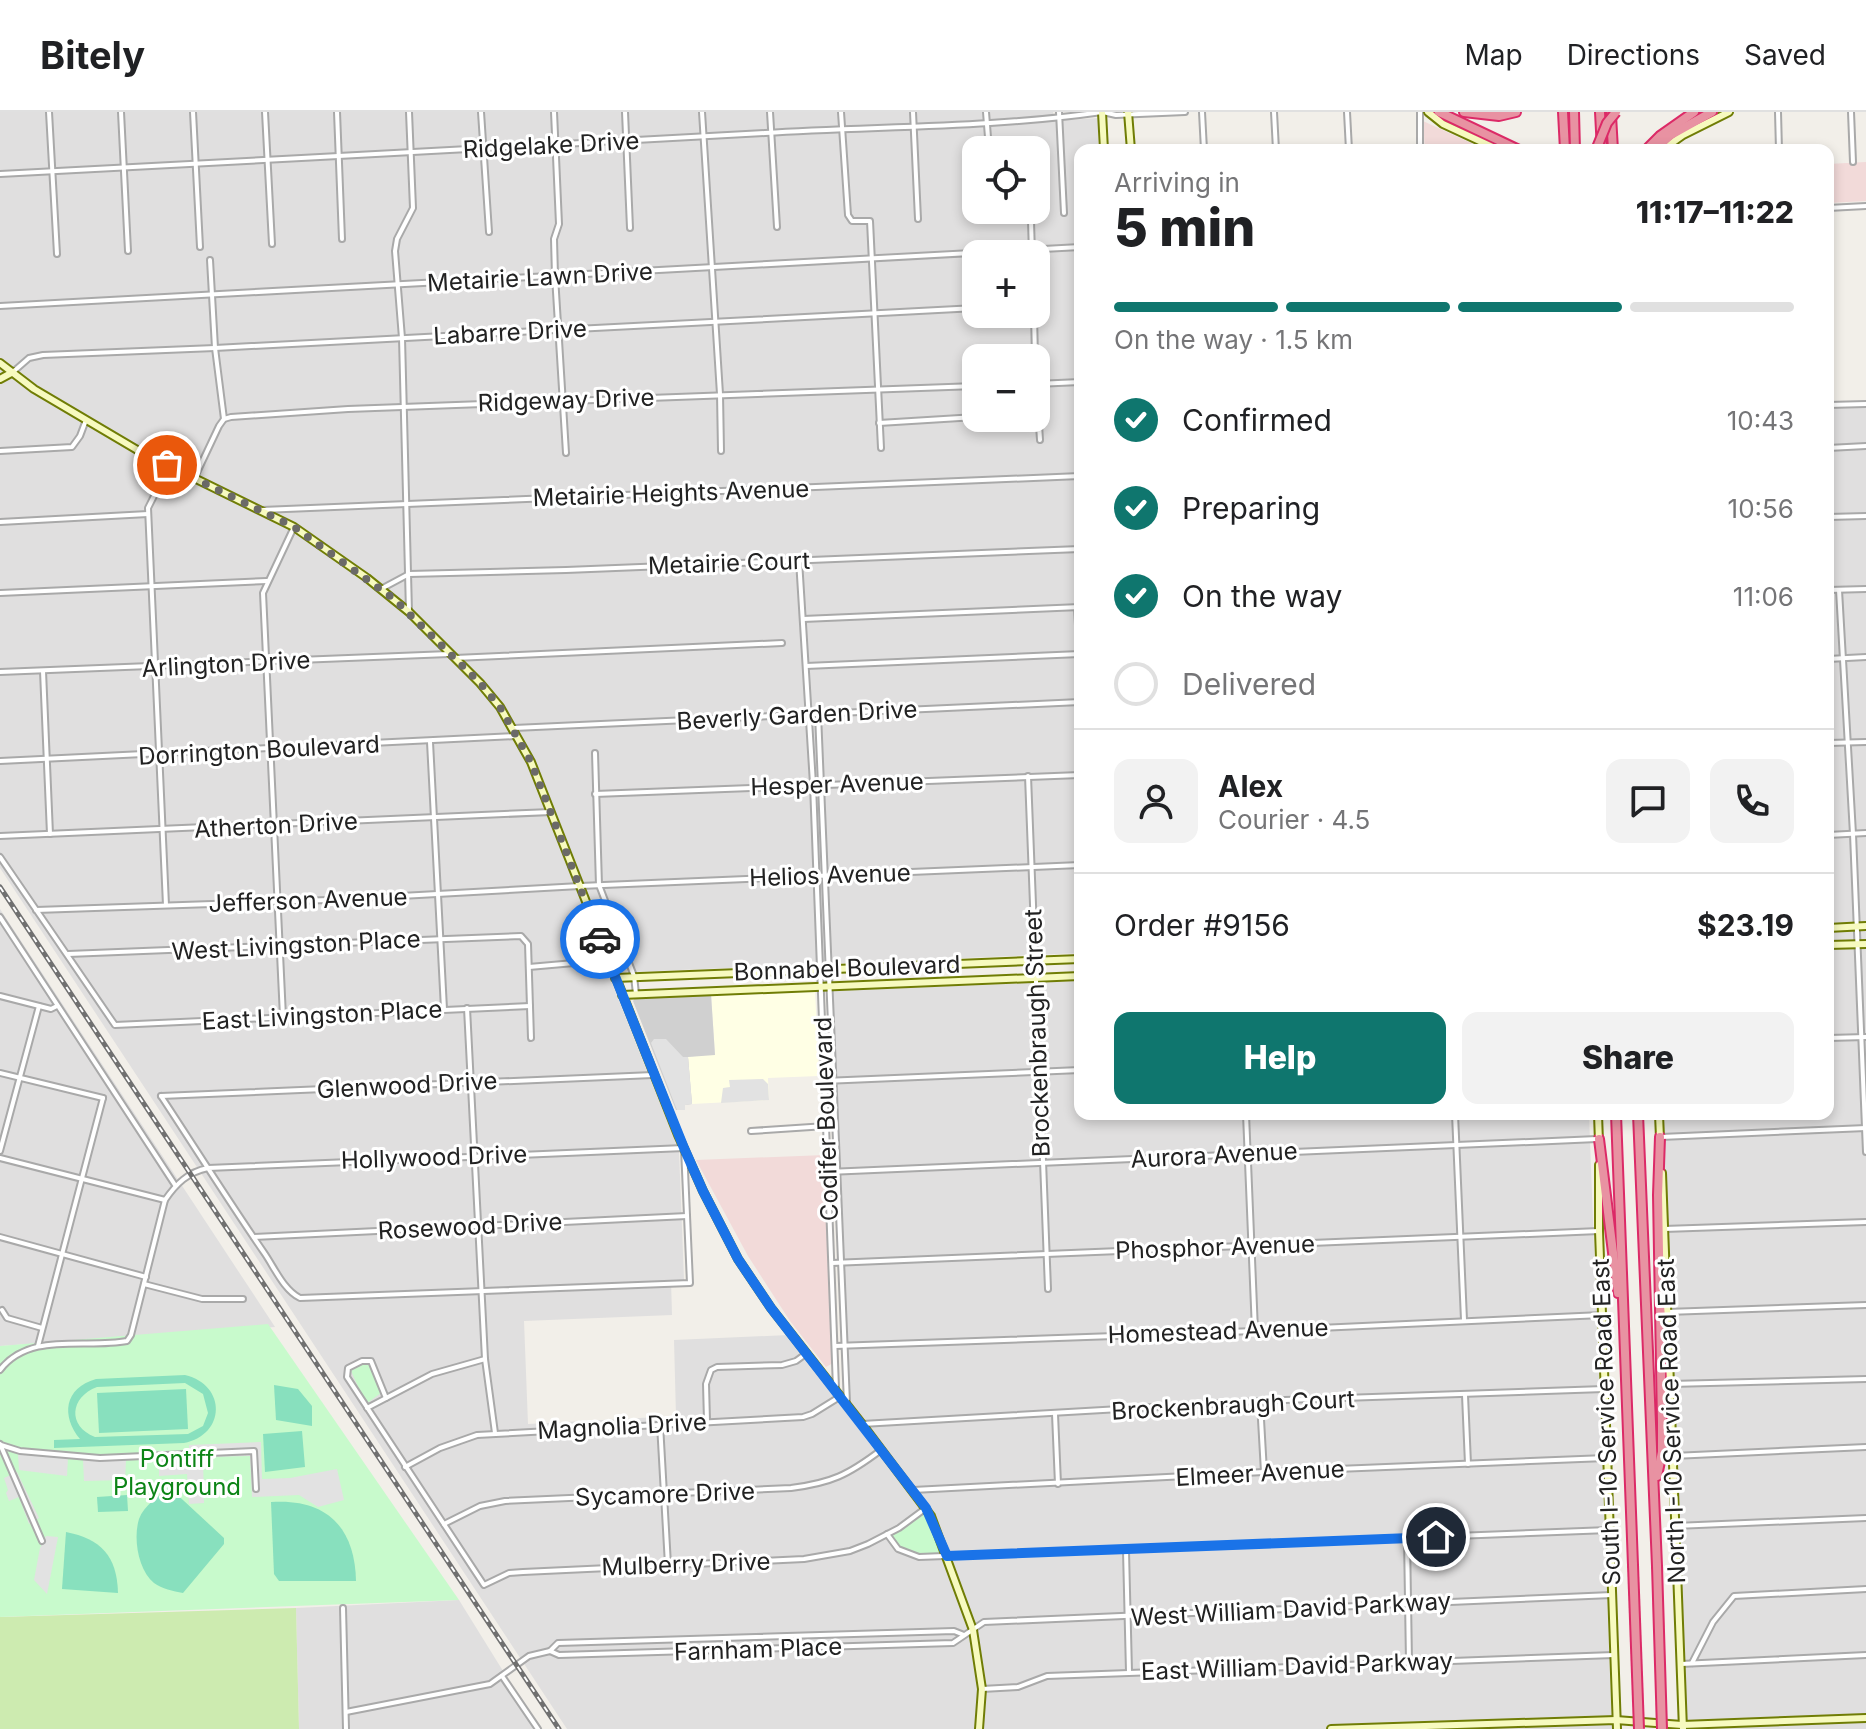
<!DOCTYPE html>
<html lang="en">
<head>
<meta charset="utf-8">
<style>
	:root { --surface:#fff; --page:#f2f2f2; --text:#202124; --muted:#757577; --line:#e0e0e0; --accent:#0f766e }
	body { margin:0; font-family:Inter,sans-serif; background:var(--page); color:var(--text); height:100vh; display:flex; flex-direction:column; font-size:30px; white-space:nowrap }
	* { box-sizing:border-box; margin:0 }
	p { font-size:26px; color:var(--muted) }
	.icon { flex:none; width:44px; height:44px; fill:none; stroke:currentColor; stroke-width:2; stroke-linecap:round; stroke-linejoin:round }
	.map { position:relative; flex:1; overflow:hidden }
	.drawer { position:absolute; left:1074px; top:32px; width:760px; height:976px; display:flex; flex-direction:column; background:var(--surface); border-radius:16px; box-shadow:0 4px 12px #0003 }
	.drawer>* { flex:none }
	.tools { position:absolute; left:962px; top:24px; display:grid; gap:16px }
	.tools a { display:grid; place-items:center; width:88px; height:88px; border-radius:16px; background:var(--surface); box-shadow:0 4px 12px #0003; font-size:40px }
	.pin { position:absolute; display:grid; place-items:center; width:68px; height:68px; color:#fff; margin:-34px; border:4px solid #fff; border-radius:50%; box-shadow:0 2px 8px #0007 }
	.courier { position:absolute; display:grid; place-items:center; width:80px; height:80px; margin:-40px; border:6px solid #1a73e8; border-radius:50%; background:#fff; color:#222; box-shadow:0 2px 10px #0007 }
	.headline em { font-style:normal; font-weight:800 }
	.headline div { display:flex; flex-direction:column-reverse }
	.headline { display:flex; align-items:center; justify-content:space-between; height:136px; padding:0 40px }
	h1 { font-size:52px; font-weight:800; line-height:60px }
	.bar { display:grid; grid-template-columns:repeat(4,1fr); gap:12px 8px; align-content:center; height:96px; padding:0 40px }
	.bar i { height:10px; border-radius:6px; background:var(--line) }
	.bar .active { background:var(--accent) }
	.bar p { grid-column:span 4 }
	.line { display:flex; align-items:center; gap:20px; padding:0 40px; border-top:2px solid var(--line) }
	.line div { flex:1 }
	.round { display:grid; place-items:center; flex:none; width:84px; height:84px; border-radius:16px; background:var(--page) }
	ol { padding:0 40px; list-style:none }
	li { display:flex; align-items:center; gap:24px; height:88px }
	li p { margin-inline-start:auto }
	li .icon { padding:8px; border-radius:50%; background:var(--accent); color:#fff; stroke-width:4 }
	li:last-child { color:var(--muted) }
	li i { width:44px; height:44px; border:4px solid var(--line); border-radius:50% }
	.primary-button { display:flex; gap:16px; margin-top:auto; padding:16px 40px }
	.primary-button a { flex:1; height:92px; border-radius:16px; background:var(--accent); color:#fff; font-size:32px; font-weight:800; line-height:92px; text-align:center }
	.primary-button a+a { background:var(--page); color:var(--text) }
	header { display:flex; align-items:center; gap:48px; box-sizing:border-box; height:112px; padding:0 40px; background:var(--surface); border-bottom:2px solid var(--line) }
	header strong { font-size:38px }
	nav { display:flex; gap:44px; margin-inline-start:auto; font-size:28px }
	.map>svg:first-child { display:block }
</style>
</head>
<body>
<header>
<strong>Bitely</strong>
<nav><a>Map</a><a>Directions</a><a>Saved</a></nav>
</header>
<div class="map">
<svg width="1866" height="1617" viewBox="0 0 1866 1617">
	<rect width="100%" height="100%" fill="#f2efe9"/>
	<g fill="#e0dfdf" fill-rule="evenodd">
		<path d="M0,0H1053L1054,9L1098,6V38H1080V841L608,861L679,1039L684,1168H671L672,1203L524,1209L528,1312L676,1304L674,1228L788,1223L850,1304L833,879L1080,869V1002H1589L1612,1617H567L0,756ZM976,38H1036V98H976ZM976,142H1036V202H976ZM976,246H1036V306H976Z"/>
		<polygon points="1866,291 1866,1617 1686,1617 1663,1002 1828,1002 1828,293"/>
		<polygon points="0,797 275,1215 0,1234"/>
		<polygon points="459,1488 539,1617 299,1617 296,1496"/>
	</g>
	<g fill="#f2dad9">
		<polygon points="1423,9 1486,38 1425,38"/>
		<polygon points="1866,50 1866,89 1828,91 1828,52"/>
		<polygon points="825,1043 833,1251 826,1255 790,1209 748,1144 696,1048"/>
	</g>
	<polygon fill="#ffffe5" points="815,878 819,964 768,966 769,988 692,992 688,945 715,942 711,882"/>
	<polygon fill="#d0d0d0" points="711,882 715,943 688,945 692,992 685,993 685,998 676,998 633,889 636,885"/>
	<polygon fill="#cdebb0" points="296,1496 299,1617 0,1617 0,1505"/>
	<g fill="#c8facc">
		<polygon points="268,1212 459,1488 0,1505 0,1234"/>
		<polygon points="363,1251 368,1251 381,1281 366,1292 351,1259"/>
		<path d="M926,1396L947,1444C918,1444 905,1448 887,1422Z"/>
	</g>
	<g fill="#88e0be" fill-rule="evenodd">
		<path d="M185,1263C227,1273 226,1323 184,1331L54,1336V1328L80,1327C61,1304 64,1276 96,1267ZM185,1271L203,1282L208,1301L203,1314L188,1322L95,1325C67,1314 70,1285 97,1275Z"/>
		<polygon points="274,1273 298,1277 312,1294 312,1314 276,1308"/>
		<polygon points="186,1277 188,1317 99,1321 97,1281"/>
		<polygon points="302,1319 305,1355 265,1360 263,1322"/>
		<path d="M170,1376L224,1426V1432L183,1481C173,1479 162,1477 154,1471C138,1458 133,1426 139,1407C144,1393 159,1384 170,1376Z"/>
		<polygon points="127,1383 128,1399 98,1400 97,1385"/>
		<path d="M271,1390C326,1386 355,1415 356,1469H279L274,1462Z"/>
		<path d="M66,1420C101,1427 117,1444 118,1481L62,1477Z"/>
	</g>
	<g fill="#e2e2e2">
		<polygon points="654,927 666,927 683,945 688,945 692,992 685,993 685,998 677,998 651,931"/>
		<polygon points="763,967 768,972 769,988 721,991 723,976 730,975 729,968"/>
		<polygon points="261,1330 262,1367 290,1366 337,1357 344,1388 318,1395 299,1383 252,1385 250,1344 203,1345 204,1391 189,1392 187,1362 159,1364 159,1347 189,1346 189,1333"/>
		<polygon points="18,1342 68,1346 67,1364 19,1358"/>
		<polygon points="83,1348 126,1348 125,1368 84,1369"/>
		<polygon points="17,1360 39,1406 29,1412 19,1385 9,1389 6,1381 8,1378 4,1366"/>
		<polygon points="46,1424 58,1425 47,1482 34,1468 40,1436"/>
	</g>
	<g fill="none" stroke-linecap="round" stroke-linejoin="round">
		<g stroke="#a9a9a9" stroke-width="8">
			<g id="street">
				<polyline points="49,0 57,142"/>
				<polyline points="121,0 128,139"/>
				<polyline points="193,0 200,135"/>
				<polyline points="265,0 272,132"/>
				<polyline points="337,0 342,127"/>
				<polyline points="481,0 489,120"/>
				<polyline points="554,0 559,112 554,127 555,164 566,341"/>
				<polyline points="625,0 630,116"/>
				<polyline points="702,0 720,282 721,339"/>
				<polyline points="770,0 777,115"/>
				<polyline points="841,0 848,103 852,109 870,109 881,336"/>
				<polyline points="913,0 918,107"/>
				<polyline points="986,0 989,38"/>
				<polyline points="1059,0 1064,101"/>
				<polyline points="1103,0 1116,3 1185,0"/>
				<polyline points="1202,0 1204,38"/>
				<polyline points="1274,0 1276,38"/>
				<polyline points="1347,0 1349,38"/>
				<polyline points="1420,0 1420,38"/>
				<polyline points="1778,0 1779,38"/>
				<polyline points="1851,0 1853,50"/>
				<path d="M0,62C255,48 510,36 765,21C877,14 991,16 1102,0"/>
				<polyline points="1828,96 1866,94"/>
				<polyline points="992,98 993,104"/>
				<polyline points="1031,109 1032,142"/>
				<polyline points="210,148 215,236 224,307"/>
				<polyline points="0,194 1080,135"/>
				<polyline points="1034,202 1035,246"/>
				<polyline points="13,260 29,246 43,243 215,236 976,196"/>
				<polyline points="1036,267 1040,328"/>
				<polyline points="1036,272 1080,270"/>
				<polyline points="1828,293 1866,292"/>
				<polyline points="879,311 976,305"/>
				<polyline points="1828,336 1866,334"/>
				<polyline points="0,339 72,335 80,324 86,308"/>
				<polyline points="194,367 219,314 224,307 231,305 348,297 976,274"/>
				<polyline points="262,398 1080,364"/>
				<polyline points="1828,405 1866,404"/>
				<polyline points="0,410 148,402"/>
				<polyline points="799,448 813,672 836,1276"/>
				<polyline points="381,477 409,462 566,458 1080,437"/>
				<polyline points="1828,478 1866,477"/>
				<polyline points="1839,478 1853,722 1866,1040"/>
				<polyline points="0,481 267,469"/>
				<polyline points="1077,495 1080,550"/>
				<polyline points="409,500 402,226 395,139 397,127 413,96 409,0"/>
				<polyline points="803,507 1080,495"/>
				<polyline points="455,546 782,531"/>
				<polyline points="1828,547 1866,545"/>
				<polyline points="806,554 1080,542"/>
				<polyline points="43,559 50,722"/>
				<polyline points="0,560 449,542"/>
				<polyline points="818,602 847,1291"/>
				<polyline points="514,616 1080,590"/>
				<polyline points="430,630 444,897"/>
				<polyline points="1828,631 1866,630"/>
				<polyline points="595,641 599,773 634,864 636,882"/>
				<polyline points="0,649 516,624"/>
				<polyline points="1028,664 1048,1177"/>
				<polyline points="595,682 1080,663"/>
				<polyline points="1828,723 1866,721"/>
				<polyline points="0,724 551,700"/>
				<polyline points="0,745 115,913 530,894"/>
				<polyline points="166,793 148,396 169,354"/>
				<polyline points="36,798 328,788 580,774 1080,753"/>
				<polyline points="0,805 175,1073"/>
				<polyline points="68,842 521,824 528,832 531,926"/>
				<polyline points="529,855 608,848"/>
				<polyline points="0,884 51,897 57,894"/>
				<polyline points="467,896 485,1247 495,1321"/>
				<polyline points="283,905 263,481 294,415"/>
				<polyline points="1828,926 1866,925"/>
				<polyline points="0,961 103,986"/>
				<polyline points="824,969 1080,958"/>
				<polyline points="161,984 653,963"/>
				<polyline points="1246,1002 1255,1219"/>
				<polyline points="1455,1002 1464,1208"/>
				<polyline points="751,1019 826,1014"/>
				<polyline points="1661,1025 1866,1016"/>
				<polyline points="0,1039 39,894"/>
				<polyline points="0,1046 165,1088"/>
				<polyline points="828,1060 1597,1027"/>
				<polyline points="1664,1117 1866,1110"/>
				<polyline points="0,1125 146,1165"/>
				<polyline points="254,1125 687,1104"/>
				<polyline points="832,1151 1599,1119"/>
				<polyline points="144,1172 202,1187 243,1187"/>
				<polyline points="2,1198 7,1206 42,1216"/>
				<polyline points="1667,1200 1866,1193"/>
				<polyline points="38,1234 103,986"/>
				<polyline points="835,1234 1255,1219 1602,1203"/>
				<path d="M0,1258C30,1219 85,1237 127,1229L131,1223L165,1088C176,1072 188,1060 208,1056L684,1036L690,1171L300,1186C284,1178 275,1157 265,1142C229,1090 196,1037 161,984"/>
				<polyline points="1670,1272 1866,1267"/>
				<polyline points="1465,1283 1468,1352"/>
				<polyline points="386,1286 371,1249 362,1249 348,1256 347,1265 484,1473 509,1461 523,1460 804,1447 850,1439 868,1432 899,1416 926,1396"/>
				<polyline points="1260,1290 1264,1360"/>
				<polyline points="367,1296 432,1262 485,1247"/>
				<polyline points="1055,1302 1058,1372"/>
				<polyline points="707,1309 706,1272 711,1258 717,1255 782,1253 796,1249 807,1241"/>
				<polyline points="660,1312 668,1453"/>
				<polyline points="862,1312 1259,1289 1604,1277"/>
				<polyline points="0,1332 42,1429"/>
				<polyline points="1,1333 20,1339 100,1346 254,1339 256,1377"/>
				<polyline points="1673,1344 1866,1335"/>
				<polyline points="405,1355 440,1336 477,1323 803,1305 812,1302 841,1284"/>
				<polyline points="913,1378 1264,1360 1606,1346"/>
				<path d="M444,1412L480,1394L505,1389L791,1376C831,1371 848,1363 881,1338"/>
				<polyline points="1675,1414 1866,1406"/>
				<polyline points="887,1422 898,1437 919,1445 1609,1418"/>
				<polyline points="1407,1426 1409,1550"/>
				<polyline points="1126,1439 1129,1560"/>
				<polyline points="343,1496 346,1617"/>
				<polyline points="964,1523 954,1519 558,1531 550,1539 559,1543 953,1531 984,1510 1612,1483"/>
				<polyline points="1692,1551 1713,1510 1734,1484 1866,1477"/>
				<polyline points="1681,1552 1866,1543"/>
				<polyline points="502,1564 538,1617"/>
				<polyline points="982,1577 1018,1575 1047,1564 1614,1543"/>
				<polyline points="346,1600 490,1572 529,1544 550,1539"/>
			</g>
		</g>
		<g stroke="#707d05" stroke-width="10">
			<g id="secondary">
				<polyline points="1102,0 1104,38"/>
				<polyline points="1128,0 1131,38"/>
				<polyline points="1428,0 1443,12 1499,38"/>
				<polyline points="1662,38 1683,23 1729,0"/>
				<polyline points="0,251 34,277 139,339 294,415 367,466 409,500 480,571 500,595 531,650 678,1023 703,1079 738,1147 771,1196 862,1312 931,1404 973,1518 982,1577 979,1617"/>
				<polyline points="0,267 13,260"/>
				<polyline points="1828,816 1866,814"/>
				<polyline points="1828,833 1866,832"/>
				<polyline points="615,866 1080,847"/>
				<polyline points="622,883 1080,864"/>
				<polyline points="1598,1002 1599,1030"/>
				<polyline points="1659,1002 1660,1026"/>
				<polyline points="1599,1053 1599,1119 1617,1617"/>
				<polyline points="1662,1061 1683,1617"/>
				<polyline points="1331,1617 1616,1608 1682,1613 1866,1606"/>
			</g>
		</g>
		<g stroke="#dc2a67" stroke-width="12">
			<g id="highway">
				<polyline points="1439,0 1519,38"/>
				<polyline points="1464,0 1499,4 1516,0"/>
				<polyline points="1563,0 1565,38"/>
				<polyline points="1574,0 1575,38"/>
				<polyline points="1600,0 1602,38"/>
				<polyline points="1611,3 1613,38"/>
				<polyline points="1646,38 1660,24 1694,0"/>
				<polyline points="1654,38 1671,23 1712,0"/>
				<polyline points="1616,1002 1633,1453"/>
				<polyline points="1638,1002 1657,1454"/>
				<polyline points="1599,1027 1618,1181"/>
				<polyline points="1657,1364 1662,1340 1662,1311 1658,1083 1660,1025"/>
			</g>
		</g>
		<use href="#street" stroke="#fff" stroke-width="4"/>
		<use href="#secondary" stroke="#f7fabf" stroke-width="6"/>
		<use href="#highway" stroke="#e892a2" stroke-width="8"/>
		<g stroke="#707070" stroke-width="5">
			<polyline id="rail" points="0,775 559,1617"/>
		</g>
		<use href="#rail" stroke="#fff" stroke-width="2" stroke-dasharray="6" stroke-linecap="butt"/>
		<g stroke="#dc2a67" stroke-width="12" stroke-linecap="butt">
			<g id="highway-bridge">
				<polyline points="1596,38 1607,11 1616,0"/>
				<polyline points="1633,1453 1639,1617"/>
				<polyline points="1657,1454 1662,1617"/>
			</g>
		</g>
		<use href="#highway-bridge" stroke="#e892a2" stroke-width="8"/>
	</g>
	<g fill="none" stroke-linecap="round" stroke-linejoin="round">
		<polyline stroke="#6b6a68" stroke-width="8" stroke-dasharray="0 14.4" points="167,353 294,415 394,487 480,571 500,595 531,650 600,827"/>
		<polyline stroke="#1a73e8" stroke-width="10" points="600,827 684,1036 703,1079 738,1147 771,1196 926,1396 947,1444 1436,1425"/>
	</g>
	<g text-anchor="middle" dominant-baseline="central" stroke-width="6" stroke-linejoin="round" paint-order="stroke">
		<g font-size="24" fill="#222" stroke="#fff">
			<text transform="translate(551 33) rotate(-3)">Ridgelake Drive</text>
			<text transform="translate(540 165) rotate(-3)">Metairie Lawn Drive</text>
			<text transform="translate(510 220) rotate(-3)">Labarre Drive</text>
			<text transform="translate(566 288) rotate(-2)">Ridgeway Drive</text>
			<text transform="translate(671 381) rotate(-2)">Metairie Heights Avenue</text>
			<text transform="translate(729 451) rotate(-2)">Metairie Court</text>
			<text transform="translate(226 552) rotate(-3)">Arlington Drive</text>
			<text transform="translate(797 603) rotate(-3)">Beverly Garden Drive</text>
			<text transform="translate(259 638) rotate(-3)">Dorrington Boulevard</text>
			<text transform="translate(837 672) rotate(-2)">Hesper Avenue</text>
			<text transform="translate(276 713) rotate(-3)">Atherton Drive</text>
			<text transform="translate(830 763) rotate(-2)">Helios Avenue</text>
			<text transform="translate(308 788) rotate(-2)">Jefferson Avenue</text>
			<text transform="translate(296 833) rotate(-3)">West Livingston Place</text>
			<text transform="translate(847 856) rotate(-2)">Bonnabel Boulevard</text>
			<text transform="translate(322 903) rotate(-3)">East Livingston Place</text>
			<text transform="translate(1037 921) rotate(-92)">Brockenbraugh Street</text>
			<text transform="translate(407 973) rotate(-3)">Glenwood Drive</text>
			<text transform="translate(826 1007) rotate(-92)">Codifer Boulevard</text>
			<text transform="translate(1214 1043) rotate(-3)">Aurora Avenue</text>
			<text transform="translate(434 1045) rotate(-2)">Hollywood Drive</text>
			<text transform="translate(470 1114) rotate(-3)">Rosewood Drive</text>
			<text transform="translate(1215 1135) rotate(-2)">Phosphor Avenue</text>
			<text transform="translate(1218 1219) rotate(-2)">Homestead Avenue</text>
			<text transform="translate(1233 1293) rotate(-3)">Brockenbraugh Court</text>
			<text transform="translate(1671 1309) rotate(-92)">North I-10 Service Road East</text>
			<text transform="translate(1606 1310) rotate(-92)">South I-10 Service Road East</text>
			<text transform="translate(622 1314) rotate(-3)">Magnolia Drive</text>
			<text transform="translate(1260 1361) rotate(-3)">Elmeer Avenue</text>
			<text transform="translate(665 1382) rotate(-2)">Sycamore Drive</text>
			<text transform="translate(686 1452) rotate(-2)">Mulberry Drive</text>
			<text transform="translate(1291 1497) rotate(-3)">West William David Parkway</text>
			<text transform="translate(758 1537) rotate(-2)">Farnham Place</text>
			<text transform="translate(1297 1554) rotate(-2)">East William David Parkway</text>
		</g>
		<g font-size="24" fill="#0c8416" stroke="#fff">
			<text x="177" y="1346">Pontiff<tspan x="177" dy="28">Playground</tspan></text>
		</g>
	</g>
</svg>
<div class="tools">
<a><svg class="icon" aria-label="locate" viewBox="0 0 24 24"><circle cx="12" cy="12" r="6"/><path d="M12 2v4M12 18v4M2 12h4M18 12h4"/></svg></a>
<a>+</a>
<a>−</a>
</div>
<div class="pin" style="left:167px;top:353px;background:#ea580c"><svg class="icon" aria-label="bag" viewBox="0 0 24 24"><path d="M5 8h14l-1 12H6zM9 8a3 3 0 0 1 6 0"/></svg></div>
<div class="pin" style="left:1436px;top:1425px;background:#1f2937"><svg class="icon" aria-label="home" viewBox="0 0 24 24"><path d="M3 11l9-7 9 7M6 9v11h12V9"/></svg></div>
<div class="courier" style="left:600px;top:827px"><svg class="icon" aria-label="car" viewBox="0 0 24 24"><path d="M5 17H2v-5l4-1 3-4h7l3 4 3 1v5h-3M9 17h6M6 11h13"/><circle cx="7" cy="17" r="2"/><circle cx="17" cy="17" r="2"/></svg></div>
<section class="drawer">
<div class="headline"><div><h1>5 min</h1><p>Arriving in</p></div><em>11:17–11:22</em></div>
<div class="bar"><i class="active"></i><i class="active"></i><i class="active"></i><i></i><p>On the way · 1.5 km</p></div>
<ol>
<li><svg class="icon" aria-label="check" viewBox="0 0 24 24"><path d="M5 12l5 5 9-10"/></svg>Confirmed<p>10:43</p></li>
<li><svg class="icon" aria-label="check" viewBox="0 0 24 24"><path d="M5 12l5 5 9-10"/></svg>Preparing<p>10:56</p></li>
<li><svg class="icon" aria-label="check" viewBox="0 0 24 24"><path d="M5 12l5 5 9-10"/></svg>On the way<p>11:06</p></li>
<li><i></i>Delivered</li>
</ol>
<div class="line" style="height:144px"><a class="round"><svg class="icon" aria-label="person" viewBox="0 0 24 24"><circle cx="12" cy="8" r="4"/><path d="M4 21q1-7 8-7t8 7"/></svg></a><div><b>Alex</b><p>Courier · 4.5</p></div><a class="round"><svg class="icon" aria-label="chat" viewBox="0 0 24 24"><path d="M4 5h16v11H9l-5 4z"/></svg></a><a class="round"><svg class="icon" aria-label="phone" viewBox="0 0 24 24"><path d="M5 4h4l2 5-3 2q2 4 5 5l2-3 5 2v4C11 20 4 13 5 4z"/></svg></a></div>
<div class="line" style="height:104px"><div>Order #9156</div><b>$23.19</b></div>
<div class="primary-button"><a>Help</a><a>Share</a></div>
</section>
</div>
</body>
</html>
